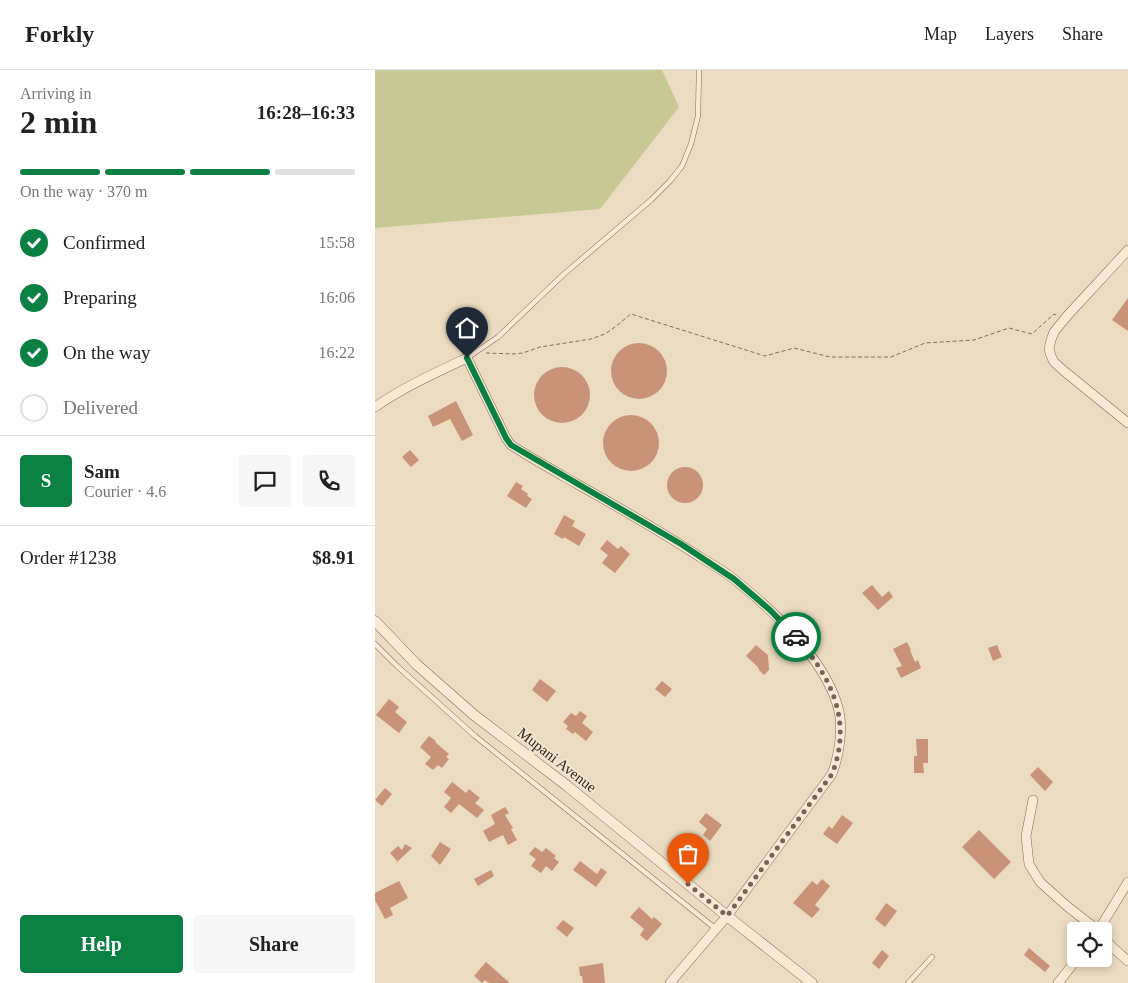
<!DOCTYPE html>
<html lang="en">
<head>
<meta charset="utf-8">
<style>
	:root { --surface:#fff; --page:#f6f6f6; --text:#222; --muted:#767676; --line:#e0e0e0; --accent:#0b8043 }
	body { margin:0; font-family:"Times New Roman",serif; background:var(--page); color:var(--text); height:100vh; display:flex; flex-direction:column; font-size:19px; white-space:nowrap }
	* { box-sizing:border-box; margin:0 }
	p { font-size:16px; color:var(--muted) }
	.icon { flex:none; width:28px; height:28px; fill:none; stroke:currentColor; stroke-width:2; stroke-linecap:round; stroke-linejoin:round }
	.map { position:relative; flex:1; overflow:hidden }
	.sheet { display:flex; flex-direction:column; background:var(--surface); width:375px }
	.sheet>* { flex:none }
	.tools { position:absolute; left:692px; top:852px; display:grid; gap:10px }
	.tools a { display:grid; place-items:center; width:45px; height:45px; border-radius:5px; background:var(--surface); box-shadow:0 2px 8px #0003; font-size:25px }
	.pin { position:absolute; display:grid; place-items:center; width:42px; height:42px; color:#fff; margin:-51px -21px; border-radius:50% 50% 50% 0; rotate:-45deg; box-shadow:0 0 5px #0007 }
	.pin .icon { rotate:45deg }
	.courier { position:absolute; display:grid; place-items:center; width:50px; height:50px; margin:-25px; border:4px solid #0b8043; border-radius:50%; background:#fff; color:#222; box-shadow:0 1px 6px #0007 }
	.head em { font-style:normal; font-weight:700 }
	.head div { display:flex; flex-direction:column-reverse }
	.head { display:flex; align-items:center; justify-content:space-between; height:85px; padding:0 20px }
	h1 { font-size:32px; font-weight:700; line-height:38px }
	.bar { display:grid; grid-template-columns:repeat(4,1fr); gap:8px 5px; align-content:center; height:60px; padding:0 20px }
	.bar i { height:6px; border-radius:4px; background:var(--line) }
	.bar .selected { background:var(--accent) }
	.bar p { grid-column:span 4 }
	.line { display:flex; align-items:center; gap:12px; padding:0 20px; border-top:1px solid var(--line) }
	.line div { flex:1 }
	.round { display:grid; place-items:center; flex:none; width:52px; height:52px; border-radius:5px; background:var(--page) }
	ol { padding:0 20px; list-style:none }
	li { display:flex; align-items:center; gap:15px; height:55px }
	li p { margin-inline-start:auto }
	li .icon { padding:5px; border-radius:50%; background:var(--accent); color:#fff; stroke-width:4 }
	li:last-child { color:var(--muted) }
	li i { width:28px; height:28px; border:2px solid var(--line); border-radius:50% }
	.action { display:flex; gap:10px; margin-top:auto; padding:10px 20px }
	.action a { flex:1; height:58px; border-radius:5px; background:var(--accent); color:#fff; font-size:20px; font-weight:700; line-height:58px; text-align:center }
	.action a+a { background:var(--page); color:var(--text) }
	header { display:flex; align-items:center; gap:30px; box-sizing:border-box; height:70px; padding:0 25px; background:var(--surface); border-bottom:1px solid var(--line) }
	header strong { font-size:24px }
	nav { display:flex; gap:28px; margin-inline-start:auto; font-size:18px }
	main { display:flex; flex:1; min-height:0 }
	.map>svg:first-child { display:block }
</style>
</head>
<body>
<header>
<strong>Forkly</strong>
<nav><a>Map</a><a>Layers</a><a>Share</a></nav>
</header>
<main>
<section class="sheet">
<div class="head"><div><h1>2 min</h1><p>Arriving in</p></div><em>16:28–16:33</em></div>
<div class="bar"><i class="selected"></i><i class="selected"></i><i class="selected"></i><i></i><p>On the way · 370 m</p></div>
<ol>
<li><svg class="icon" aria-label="check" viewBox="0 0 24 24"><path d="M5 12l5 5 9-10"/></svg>Confirmed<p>15:58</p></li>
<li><svg class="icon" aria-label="check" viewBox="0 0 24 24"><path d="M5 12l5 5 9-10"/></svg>Preparing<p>16:06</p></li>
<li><svg class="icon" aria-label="check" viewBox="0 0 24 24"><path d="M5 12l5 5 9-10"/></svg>On the way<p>16:22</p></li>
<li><i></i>Delivered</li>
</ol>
<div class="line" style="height:90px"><b class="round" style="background:var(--accent);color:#fff">S</b><div><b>Sam</b><p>Courier · 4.6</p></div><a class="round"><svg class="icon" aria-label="chat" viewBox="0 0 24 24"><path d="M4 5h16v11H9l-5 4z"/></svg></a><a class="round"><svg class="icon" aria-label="phone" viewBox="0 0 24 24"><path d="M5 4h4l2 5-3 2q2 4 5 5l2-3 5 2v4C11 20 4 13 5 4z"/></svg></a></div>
<div class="line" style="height:65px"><div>Order #1238</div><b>$8.91</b></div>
<div class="action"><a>Help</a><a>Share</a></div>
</section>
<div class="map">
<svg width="753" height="913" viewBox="0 0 753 913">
	<rect width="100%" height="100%" fill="#ebdbc0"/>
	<polygon fill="#c7c995" points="0,0 287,0 304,37 225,139 0,158"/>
	<g fill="#c89378">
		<polygon points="753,228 753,261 737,250"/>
		<circle cx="264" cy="301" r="28"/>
		<circle cx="187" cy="325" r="28"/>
		<polygon points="81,331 98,365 87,371 75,349 58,357 53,346"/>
		<circle cx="256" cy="373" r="28"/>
		<polygon points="35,380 44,390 36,397 27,387"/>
		<circle cx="310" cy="415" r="18"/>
		<polygon points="141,412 148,416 146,419 153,424 152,426 157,429 151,438 132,426"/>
		<polygon points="189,445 200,451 197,456 211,464 204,476 189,467 188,469 179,464"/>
		<polygon points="232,470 243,479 246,476 255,484 240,503 227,493 233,485 225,479"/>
		<polygon points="497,515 507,527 514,521 518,527 503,540 487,523"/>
		<polygon points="532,572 536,580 535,580 540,592 543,590 546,598 526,608 521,598 527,596 518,579"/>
		<polygon points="381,575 393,585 394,600 389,605 384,600 383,597 371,586"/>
		<polygon points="622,575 627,587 618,591 613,578"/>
		<polygon points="165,609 181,621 172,632 157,620"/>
		<polygon points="287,611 297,619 290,627 280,619"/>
		<polygon points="14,629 24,637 20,642 32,652 24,663 1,645"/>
		<polygon points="205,641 212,646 207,653 218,662 211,671 200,662 198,664 191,659 193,656 188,652 196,643 201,646"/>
		<polygon points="54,666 61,671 60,672 74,684 71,687 74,689 67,698 63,695 58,700 50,694 56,687 45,677"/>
		<polygon points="541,669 553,669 553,693 548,693 549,703 539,703 539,686 542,686"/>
		<polygon points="663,697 678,712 670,721 655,705"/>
		<polygon points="77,712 91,723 94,719 105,728 100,733 109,740 102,748 84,734 76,743 69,737 76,728 69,722"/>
		<polygon points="10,718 17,724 7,736 0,730"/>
		<polygon points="130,737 134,743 130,745 138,758 136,759 142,770 133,775 128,765 114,772 108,761 120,754 116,745"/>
		<polygon points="331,743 347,755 335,771 328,765 332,759 324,752"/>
		<polygon points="467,745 478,753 462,774 448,764 454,756 457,759"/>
		<polygon points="604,760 636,792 619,809 587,777"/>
		<polygon points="65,772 76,779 65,795 56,786"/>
		<polygon points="30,774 37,778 21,793 22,791 15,783 23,776 27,780"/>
		<polygon points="160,777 167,782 171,778 181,786 179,788 184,792 177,801 171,796 166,803 156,796 161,789 154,784"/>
		<polygon points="205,791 222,804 226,798 232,802 221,817 198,800"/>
		<polygon points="116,800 119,806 103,816 99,809"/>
		<polygon points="447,809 455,816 440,835 445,839 437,848 418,833 437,811 442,815"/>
		<polygon points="24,811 33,828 15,838 18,845 10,849 0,830 0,823"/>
		<polygon points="511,833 522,841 510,857 500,849"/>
		<polygon points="264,837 277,849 279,847 287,854 272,871 265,865 269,859 255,847"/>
		<polygon points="188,850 199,858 192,867 181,858"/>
		<polygon points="654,878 675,896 670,902 649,885"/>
		<polygon points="507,880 514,886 504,899 497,893"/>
		<polygon points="111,892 135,913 114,913 110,910 107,913 99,906"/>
		<polygon points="228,893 230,913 208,913 207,906 205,906 204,897"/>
	</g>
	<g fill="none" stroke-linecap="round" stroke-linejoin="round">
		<g stroke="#846c59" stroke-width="5.5">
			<g id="service">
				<polyline points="92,288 123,267 189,204 276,130 295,111 307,96 316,74 323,46 324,0"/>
				<polyline points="0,574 22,596 100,666 341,859"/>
				<polyline points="533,913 557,887"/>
			</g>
		</g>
		<g stroke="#846c59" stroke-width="10">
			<g id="minor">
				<polyline points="753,180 692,246 679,262 676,270 674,279 676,286 679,292 689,301 753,353"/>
				<path d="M0,337C29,317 60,303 92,288L131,368L136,375C153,386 171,396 188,406C234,432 281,458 325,487C337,494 349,501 360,510C399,541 452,591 464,641C468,660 464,686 457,704L352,846L295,913"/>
				<polyline points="658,730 651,766 654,794 665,812 693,837 724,861"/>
				<polyline points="723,861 753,812"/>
				<polyline points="729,867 737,877 753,891"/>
				<polyline points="683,913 702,889"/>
			</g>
		</g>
		<g stroke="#846c59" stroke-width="11">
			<polyline id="tertiary" points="0,551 41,594 99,645 191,715 352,846 437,913"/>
		</g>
		<polyline stroke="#846c59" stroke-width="1" stroke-dasharray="4 2.5" stroke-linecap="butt" points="111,283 139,284 148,283 165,277 216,269 230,264 240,257 256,244 390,286 419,278 455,287 516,287 550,273 599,270 634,258 657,264 679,244 681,245"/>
		<use href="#service" stroke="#f7e9d3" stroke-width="4.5"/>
		<use href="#minor" stroke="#f7e9d3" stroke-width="9"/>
		<use href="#tertiary" stroke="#f7e9d3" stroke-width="10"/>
	</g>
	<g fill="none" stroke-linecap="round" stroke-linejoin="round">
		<path stroke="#746556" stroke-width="5" stroke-dasharray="0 9" d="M313,814L352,846L457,704C478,650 456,607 421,567"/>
		<polyline stroke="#0b8043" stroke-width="6" points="92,288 131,368 136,375 306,474 359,509 395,540 421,567"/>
	</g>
	<g text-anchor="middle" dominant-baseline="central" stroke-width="4" stroke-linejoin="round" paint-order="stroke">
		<g font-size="15" fill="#34261d" stroke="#f3e6cf">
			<text transform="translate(182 690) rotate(38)">Mupani Avenue</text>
		</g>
	</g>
</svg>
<div class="tools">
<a><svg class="icon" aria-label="locate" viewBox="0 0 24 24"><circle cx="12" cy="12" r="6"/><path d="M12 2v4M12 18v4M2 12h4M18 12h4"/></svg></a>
</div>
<div class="pin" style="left:313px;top:814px;background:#ea580c"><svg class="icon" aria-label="bag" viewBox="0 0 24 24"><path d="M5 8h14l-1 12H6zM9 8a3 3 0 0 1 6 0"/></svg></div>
<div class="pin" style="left:92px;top:288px;background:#1f2937"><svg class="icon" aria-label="home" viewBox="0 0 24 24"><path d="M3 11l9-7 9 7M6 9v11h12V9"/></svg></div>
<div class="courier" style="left:421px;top:567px"><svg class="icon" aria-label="car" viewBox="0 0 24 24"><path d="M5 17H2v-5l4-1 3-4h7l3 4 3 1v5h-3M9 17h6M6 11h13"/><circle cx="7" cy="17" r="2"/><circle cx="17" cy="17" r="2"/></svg></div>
</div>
</main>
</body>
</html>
